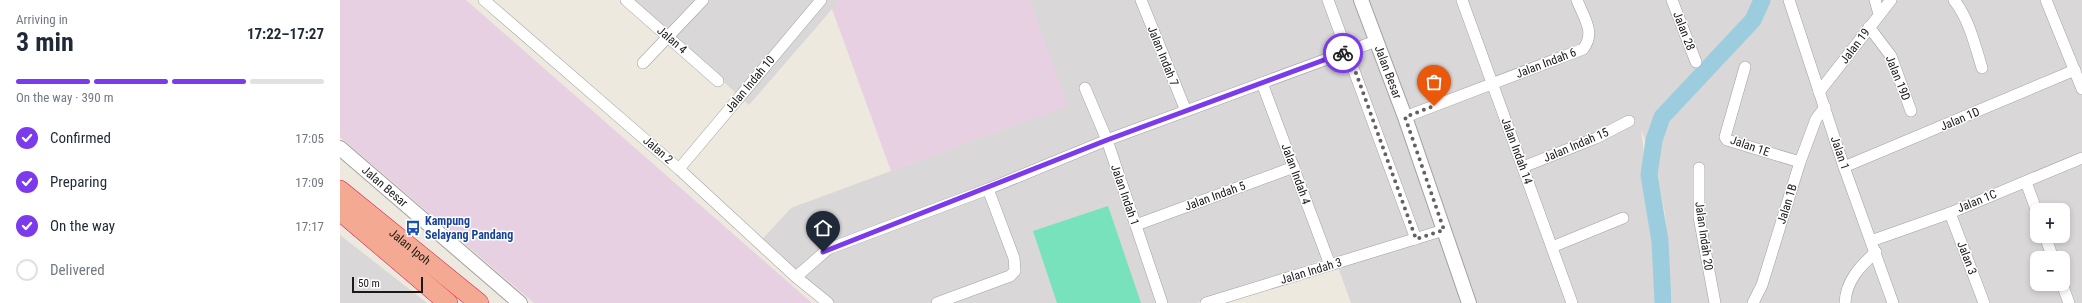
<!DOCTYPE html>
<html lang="en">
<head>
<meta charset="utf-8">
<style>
	:root { --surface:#fff; --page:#f6f6f7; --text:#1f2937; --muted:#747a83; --line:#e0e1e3; --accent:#7c3aed }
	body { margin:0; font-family:"Roboto Condensed",sans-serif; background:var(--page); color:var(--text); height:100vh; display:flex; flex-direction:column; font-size:15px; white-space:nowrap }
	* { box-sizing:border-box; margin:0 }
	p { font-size:13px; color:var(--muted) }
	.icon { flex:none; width:22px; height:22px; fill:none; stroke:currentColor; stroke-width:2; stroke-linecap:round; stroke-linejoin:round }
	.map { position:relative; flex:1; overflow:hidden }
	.details { display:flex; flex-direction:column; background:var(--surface); width:340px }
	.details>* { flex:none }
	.controls { position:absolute; left:1690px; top:203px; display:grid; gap:8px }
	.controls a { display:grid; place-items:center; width:40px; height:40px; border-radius:8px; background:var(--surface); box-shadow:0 2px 6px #0003; font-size:20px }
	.scale { position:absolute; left:12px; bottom:10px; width:71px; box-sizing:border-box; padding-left:4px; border:2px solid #1a1a1a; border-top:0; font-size:11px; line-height:14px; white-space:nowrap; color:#1a1a1a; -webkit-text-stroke:3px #fff; paint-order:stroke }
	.pin { position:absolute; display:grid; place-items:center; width:34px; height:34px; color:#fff; margin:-41px -17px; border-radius:50% 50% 50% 0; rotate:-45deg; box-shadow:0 0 4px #0007 }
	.pin .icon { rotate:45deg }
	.courier { position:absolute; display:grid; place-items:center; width:40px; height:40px; margin:-20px; border:3px solid #7c3aed; border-radius:50%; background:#fff; color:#222; box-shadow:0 1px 5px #0007 }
	.head em { font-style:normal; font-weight:700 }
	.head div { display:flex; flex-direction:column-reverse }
	.head { display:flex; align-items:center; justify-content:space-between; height:68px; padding:0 16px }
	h1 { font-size:26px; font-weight:700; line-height:30px }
	.bar { display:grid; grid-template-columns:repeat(4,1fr); gap:6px 4px; align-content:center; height:48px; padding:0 16px }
	.bar i { height:5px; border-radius:3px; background:var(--line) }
	.bar .on { background:var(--accent) }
	.bar p { grid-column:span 4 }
	ol { padding:0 16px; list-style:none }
	li { display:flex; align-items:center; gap:12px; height:44px }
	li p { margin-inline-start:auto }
	li .icon { padding:4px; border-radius:50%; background:var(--accent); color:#fff; stroke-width:4 }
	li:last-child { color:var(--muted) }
	li i { width:22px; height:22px; border:2px solid var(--line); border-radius:50% }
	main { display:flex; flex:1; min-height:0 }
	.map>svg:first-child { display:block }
</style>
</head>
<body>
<main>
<section class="details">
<div class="head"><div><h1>3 min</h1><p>Arriving in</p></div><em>17:22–17:27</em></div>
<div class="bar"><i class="on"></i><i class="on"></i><i class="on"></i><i></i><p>On the way · 390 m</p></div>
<ol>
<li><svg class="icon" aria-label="check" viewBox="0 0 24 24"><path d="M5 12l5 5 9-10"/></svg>Confirmed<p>17:05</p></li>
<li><svg class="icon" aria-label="check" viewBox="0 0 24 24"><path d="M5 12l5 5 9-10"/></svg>Preparing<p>17:09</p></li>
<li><svg class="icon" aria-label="check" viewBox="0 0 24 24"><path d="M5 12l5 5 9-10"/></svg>On the way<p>17:17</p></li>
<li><i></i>Delivered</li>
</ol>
</section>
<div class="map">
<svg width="1742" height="303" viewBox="0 0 1742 303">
	<rect width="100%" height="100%" fill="#ede9df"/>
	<g fill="#d9d7d7" fill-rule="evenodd">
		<polygon points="294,0 500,0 409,105"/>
		<path d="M690,0H1742V303H1332L1325,214L1315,166L1301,129L1311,214L1318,303H1011L994,256L857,303H479L415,247L451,208L727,106ZM1697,210H1723V236H1697ZM1697,258H1723V284H1697Z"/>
		<polygon points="0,235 87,303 0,303"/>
	</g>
	<g fill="#e7d0e2">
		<polygon points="0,0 126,0 472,303 194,303 0,137"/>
		<polygon points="500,0 690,0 728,106 551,171 492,9"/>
	</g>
	<polygon fill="#77e2bb" points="768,206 801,303 717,303 693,231"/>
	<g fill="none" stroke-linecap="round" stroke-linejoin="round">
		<polyline stroke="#9ccdde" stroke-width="17" points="1323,303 1320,241 1309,175 1314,140 1322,117 1413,20 1422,0"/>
		<g stroke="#a1a1a1" stroke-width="12">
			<g id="minor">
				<polyline points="144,0 339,169 456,277 488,303"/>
				<polyline points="286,0 378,81"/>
				<polyline points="801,0 846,111"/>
				<polyline points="988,0 1076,239"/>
				<polyline points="1122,0 1232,303"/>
				<polyline points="1332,0 1356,62"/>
				<polyline points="1449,0 1504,167 1553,303"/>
				<polyline points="1535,0 1539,14"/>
				<path d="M1614,0C1629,19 1635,45 1642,68"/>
				<polyline points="1706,0 1742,89"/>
				<polyline points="1529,27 1551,56 1571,111"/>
				<polyline points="303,63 363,0"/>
				<polyline points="1405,67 1385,137 1387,140 1460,162"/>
				<polyline points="922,83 990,265"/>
				<polyline points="745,88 767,140 822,303"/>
				<polyline points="1479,92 1551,0"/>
				<path d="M1065,117L1243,49C1256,33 1244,18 1237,0"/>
				<polyline points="1183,167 1256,138 1289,121"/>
				<polyline points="1504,167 1735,70"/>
				<polyline points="1359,168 1359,217 1375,303"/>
				<polyline points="339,169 481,0"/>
				<polyline points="1686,182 1697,212"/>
				<polyline points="1610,213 1644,303"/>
				<polyline points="796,225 954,167"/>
				<polyline points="1705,236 1713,258"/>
				<polyline points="1531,241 1610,213 1742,158"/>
				<polyline points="1212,247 1283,218"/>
				<polyline points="456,277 488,249 648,189 767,140 1036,41"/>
				<polyline points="1722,284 1729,303"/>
				<polyline points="597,303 670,276 675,271 674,258 648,189"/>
				<polyline points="866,303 1104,230"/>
				<polyline points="1413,303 1422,285 1460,162 1476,119 1485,107"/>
				<path d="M1505,303C1506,281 1520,266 1536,252"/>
			</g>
		</g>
		<g stroke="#a1a1a1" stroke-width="16">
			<g id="tertiary">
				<path id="s1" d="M1021,0L1065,117L1129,303"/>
				<path id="s2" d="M0,148L180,303"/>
			</g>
		</g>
		<g stroke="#dd1a57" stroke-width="20">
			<g id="trunk">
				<path id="s3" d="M0,190L139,303"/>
				<polyline points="0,211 108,303"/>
			</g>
		</g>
		<use href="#minor" stroke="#fff" stroke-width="11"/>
		<use href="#tertiary" stroke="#fff" stroke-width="14"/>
		<use href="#trunk" stroke="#f4aa92" stroke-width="19"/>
	</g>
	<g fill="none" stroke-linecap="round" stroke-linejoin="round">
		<polyline stroke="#64625f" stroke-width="4" stroke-dasharray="0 7.2" points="1003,53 1008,51 1076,239 1104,230 1065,117 1094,106"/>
		<polyline stroke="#7c3aed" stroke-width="5" points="483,252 767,140 1003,53"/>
	</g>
	<defs>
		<g id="bus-bare" transform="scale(1.2)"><path d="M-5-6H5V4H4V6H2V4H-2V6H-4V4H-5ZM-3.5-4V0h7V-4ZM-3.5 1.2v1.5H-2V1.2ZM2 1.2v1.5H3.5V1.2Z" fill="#1a4fb4" stroke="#fff" stroke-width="2.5" paint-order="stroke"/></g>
	</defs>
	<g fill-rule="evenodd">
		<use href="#bus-bare" x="73" y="228"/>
	</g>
	<g text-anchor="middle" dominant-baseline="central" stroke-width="3" stroke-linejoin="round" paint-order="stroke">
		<g font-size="12" fill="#1a1a1a" stroke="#fff">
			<text transform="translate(1344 31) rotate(69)">Jalan 28</text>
			<text transform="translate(332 40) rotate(41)">Jalan 4</text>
			<text transform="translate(1515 46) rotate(-53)">Jalan 19</text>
			<text transform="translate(823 56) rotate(68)">Jalan Indah 7</text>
			<text transform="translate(1206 63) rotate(-21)">Jalan Indah 6</text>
			<text stroke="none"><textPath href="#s1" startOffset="77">Jalan Besar</textPath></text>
			<text transform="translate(1558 78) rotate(68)">Jalan 19D</text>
			<text transform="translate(410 84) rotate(-50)">Jalan Indah 10</text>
			<text transform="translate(1620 119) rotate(-23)">Jalan 1D</text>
			<text transform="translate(1236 145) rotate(-23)">Jalan Indah 15</text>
			<text transform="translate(1410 146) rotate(19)">Jalan 1E</text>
			<text transform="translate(318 150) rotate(41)">Jalan 2</text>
			<text transform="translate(1177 151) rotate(70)">Jalan Indah 14</text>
			<text transform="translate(1500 153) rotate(71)">Jalan 1</text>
			<text transform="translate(956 174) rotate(70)">Jalan Indah 4</text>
			<text stroke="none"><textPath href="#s2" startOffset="59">Jalan Besar</textPath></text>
			<text transform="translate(785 195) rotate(71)">Jalan Indah 1</text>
			<text transform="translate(875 196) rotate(-20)">Jalan Indah 5</text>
			<text transform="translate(1637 201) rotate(-22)">Jalan 1C</text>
			<text transform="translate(1447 204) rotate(-73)">Jalan 1B</text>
			<text transform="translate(1364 236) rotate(82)">Jalan Indah 20</text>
			<text stroke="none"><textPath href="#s3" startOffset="90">Jalan Ipoh</textPath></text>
			<text transform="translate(1627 258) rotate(69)">Jalan 3</text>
			<text transform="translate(971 271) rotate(-17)">Jalan Indah 3</text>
		</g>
		<g font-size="12" font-weight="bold" fill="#164399" stroke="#fff" text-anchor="start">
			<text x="85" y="221">Kampung<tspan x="85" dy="14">Selayang Pandang</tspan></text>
		</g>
	</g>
</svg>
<div class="controls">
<a>+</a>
<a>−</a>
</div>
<div class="scale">50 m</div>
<div class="pin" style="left:1094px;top:106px;background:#ea580c"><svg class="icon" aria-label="bag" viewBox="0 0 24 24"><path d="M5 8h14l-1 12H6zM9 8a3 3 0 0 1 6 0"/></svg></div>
<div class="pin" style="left:483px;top:252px;background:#1f2937"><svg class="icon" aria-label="home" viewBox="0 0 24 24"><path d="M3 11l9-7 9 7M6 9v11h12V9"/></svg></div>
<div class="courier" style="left:1003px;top:53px"><svg class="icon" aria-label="bike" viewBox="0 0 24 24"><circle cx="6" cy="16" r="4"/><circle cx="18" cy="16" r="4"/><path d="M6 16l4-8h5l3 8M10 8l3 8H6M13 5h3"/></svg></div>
</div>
</main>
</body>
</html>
